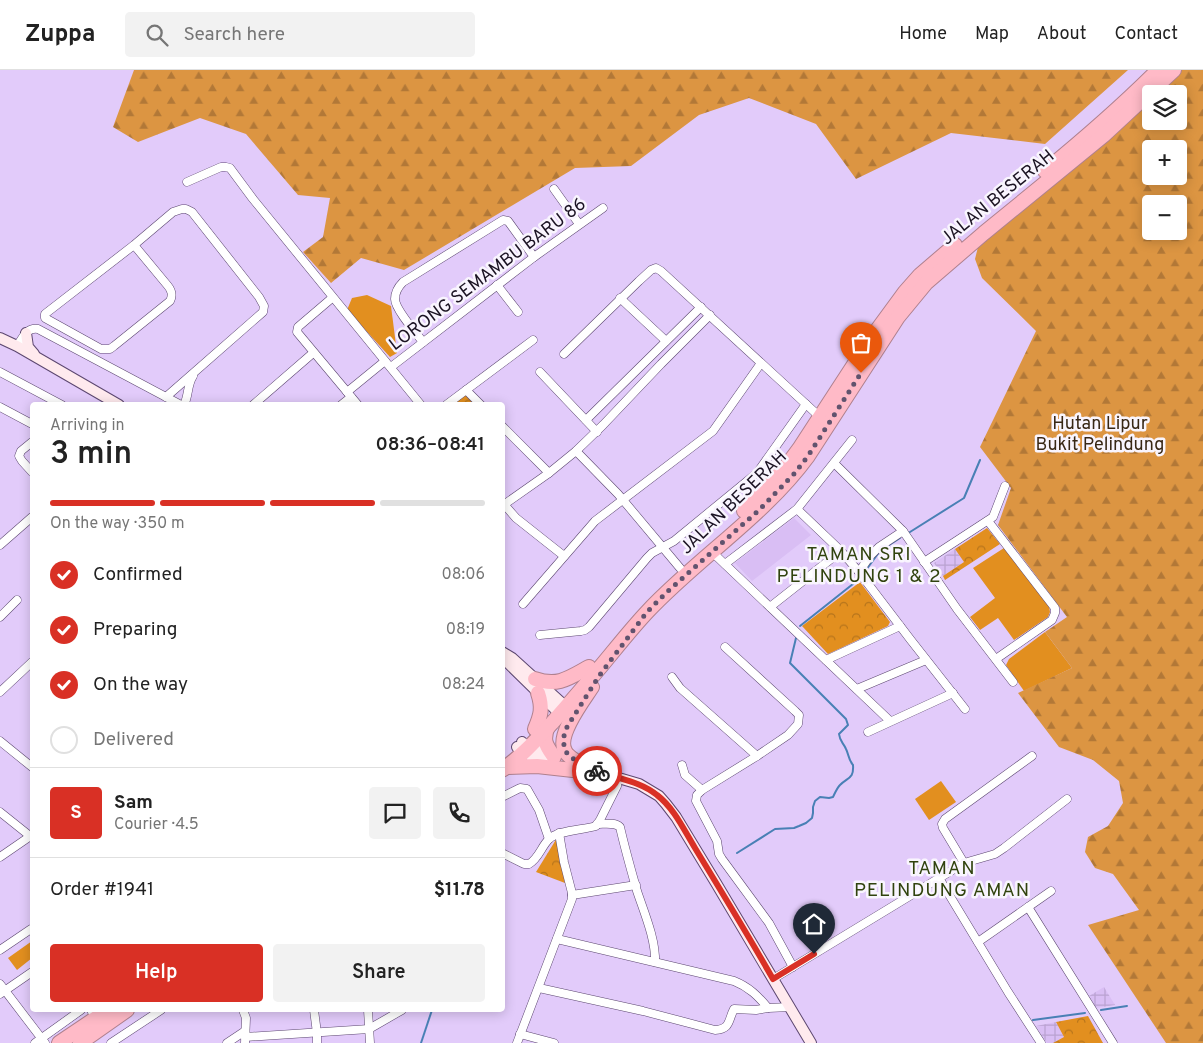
<!DOCTYPE html>
<html lang="en">
<head>
<meta charset="utf-8">
<style>
	:root { --surface:#fff; --page:#f2f2f2; --text:#222; --muted:#767676; --line:#e0e0e0; --accent:#d93025 }
	body { margin:0; font-family:Overpass,sans-serif; background:var(--page); color:var(--text); height:100vh; display:flex; flex-direction:column; font-size:19px; white-space:nowrap }
	* { box-sizing:border-box; margin:0 }
	p { font-size:16px; color:var(--muted) }
	.icon { flex:none; width:28px; height:28px; fill:none; stroke:currentColor; stroke-width:2; stroke-linecap:round; stroke-linejoin:round }
	.map { position:relative; flex:1; overflow:hidden }
	.sheet { position:absolute; left:30px; top:332px; width:475px; height:610px; display:flex; flex-direction:column; background:var(--surface); border-radius:5px; box-shadow:0 2px 12px #0003 }
	.sheet>* { flex:none }
	.buttons { position:absolute; left:1142px; top:15px; display:grid; gap:10px }
	.buttons a { display:grid; place-items:center; width:45px; height:45px; border-radius:5px; background:var(--surface); box-shadow:0 2px 12px #0003; font-size:25px }
	.pin { position:absolute; display:grid; place-items:center; width:42px; height:42px; color:#fff; margin:-51px -21px; border-radius:50% 50% 50% 0; rotate:-45deg; box-shadow:0 0 5px #0007 }
	.pin .icon { rotate:45deg }
	.courier { position:absolute; display:grid; place-items:center; width:50px; height:50px; margin:-25px; border:4px solid #d93025; border-radius:50%; background:#fff; color:#222; box-shadow:0 1px 6px #0007 }
	.summary em { font-style:normal; font-weight:600 }
	.summary div { display:flex; flex-direction:column-reverse }
	.summary { display:flex; align-items:center; justify-content:space-between; height:85px; padding:0 20px }
	h1 { font-size:32px; font-weight:600; line-height:38px }
	.bar { display:grid; grid-template-columns:repeat(4,1fr); gap:8px 5px; align-content:center; height:60px; padding:0 20px }
	.bar i { height:6px; border-radius:4px; background:var(--line) }
	.bar .active { background:var(--accent) }
	.bar p { grid-column:span 4 }
	.line { display:flex; align-items:center; gap:12px; padding:0 20px; border-top:1px solid var(--line) }
	.line div { flex:1 }
	.round { display:grid; place-items:center; flex:none; width:52px; height:52px; border-radius:5px; background:var(--page) }
	ol { padding:0 20px; list-style:none }
	li { display:flex; align-items:center; gap:15px; height:55px }
	li p { margin-inline-start:auto }
	li .icon { padding:5px; border-radius:50%; background:var(--accent); color:#fff; stroke-width:4 }
	li:last-child { color:var(--muted) }
	li i { width:28px; height:28px; border:2px solid var(--line); border-radius:50% }
	.button { display:flex; gap:10px; margin-top:auto; padding:10px 20px }
	.button a { flex:1; height:58px; border-radius:5px; background:var(--accent); color:#fff; font-size:20px; font-weight:600; line-height:58px; text-align:center }
	.button a+a { background:var(--page); color:var(--text) }
	header { display:flex; align-items:center; gap:30px; box-sizing:border-box; height:70px; padding:0 25px; background:var(--surface); border-bottom:1px solid var(--line) }
	header strong { font-size:24px }
	nav { display:flex; gap:28px; margin-inline-start:auto; font-size:18px }
	.search { width:350px; height:45px; background:var(--page); display:flex; align-items:center; gap:12px; box-sizing:border-box; padding:0 18px; border-radius:5px; color:var(--muted); font-size:19px }
	.map>svg:first-child { display:block }
</style>
</head>
<body>
<header>
<strong>Zuppa</strong>
<div class="search"><svg class="icon" aria-label="search" viewBox="0 0 24 24"><circle cx="10" cy="10" r="6"/><path d="M15 15l6 6"/></svg>Search here</div>
<nav><a>Home</a><a>Map</a><a>About</a><a>Contact</a></nav>
</header>
<div class="map">
<svg width="1203" height="973" viewBox="0 0 1203 973">
	<defs>
		<pattern id="industrial-grid" width="8" height="8" patternUnits="userSpaceOnUse" patternTransform="scale(1.25)"><rect width="8" height="8" fill="#d9bef4"/><path d="M0 4h8M4 0v8" fill="none" stroke="#baa2d1"/></pattern>
		<pattern id="forest-firs" width="22" height="20" patternUnits="userSpaceOnUse" patternTransform="scale(1.25)"><rect width="22" height="20" fill="#dc9542"/><path d="M5 1l3.5 6h-7zM16 11l3.5 6h-7z" fill="#b27837"/></pattern>
		<pattern id="park-crowns" width="20" height="18" patternUnits="userSpaceOnUse" patternTransform="scale(1.25)"><rect width="20" height="18" fill="#e28f1f"/><path d="M2 6a3 3 0 1 1 6 0M12 15a3 3 0 1 1 6 0" fill="none" stroke="#b6741b"/></pattern>
	</defs>
	<rect width="100%" height="100%" fill="#e2cbfa"/>
	<polygon fill="#d9bef4" points="794,448 811,465 752,511 735,493"/>
	<g fill="url(#industrial-grid)">
		<polygon points="955,479 964,492 943,506 934,493"/>
		<polygon points="1104,917 1115,935 1096,938 1089,926"/>
		<polygon points="1056,952 1064,967 1053,973 1047,973 1036,956"/>
	</g>
	<g fill="#e28f1f">
		<polygon points="367,225 391,236 397,283 390,287 347,240 352,228"/>
		<polygon points="1004,478 1049,536 1050,542 1048,547 1014,570 998,548 980,560 970,547 995,528 973,498"/>
		<polygon points="1045,562 1072,598 1024,621 1006,595 1009,589"/>
		<polygon points="941,711 956,732 929,750 915,729"/>
		<polygon points="32,871 32,888 17,900 8,888"/>
	</g>
	<g fill="url(#forest-firs)" fill-rule="evenodd">
		<polygon points="134,0 1128,0 1045,74 951,63 856,109 816,54 749,28 699,45 631,96 575,98 404,200 361,188 331,213 303,182 323,167 330,128 298,125 246,64 200,48 138,72 113,57"/>
		<path d="M1181,0H1203V973H1166L1088,855L1139,840L1113,804L1095,798L1085,782L1088,767L1108,756L1123,733L1119,711L1093,690L1059,677L1018,623L1072,598L1045,562L1067,547L998,455L1011,418L980,377L1036,261L982,208L975,189L978,177L1151,26V51H1179V24H1154ZM1151,79H1179V106H1151ZM1151,134H1179V161H1151Z"/>
	</g>
	<g fill="url(#park-crowns)">
		<polygon points="466,322 476,335 450,335"/>
		<polygon points="987,458 1000,474 945,510 943,506 964,492 955,479"/>
		<polygon points="860,512 890,552 888,556 828,584 802,556"/>
		<polygon points="557,768 565,813 536,802"/>
		<polygon points="1088,946 1103,973 1053,973 1064,967 1056,952"/>
	</g>
	<g fill="none" stroke-linecap="round" stroke-linejoin="round">
		<g stroke="#4980b5" stroke-width="2">
			<polyline points="910,462 964,428 980,390"/>
			<polyline points="866,500 880,481 900,468"/>
			<polyline points="800,556 858,510"/>
			<path d="M737,783L775,759L794,758L799,756L806,753L812,748L813,743V737L815,731L820,727L829,728L833,727C835,723 837,718 840,715C848,707 854,709 853,695C848,689 849,685 846,679C843,672 840,672 839,664L848,655L846,649L790,593L796,568"/>
			<polyline points="1101,940 1127,936"/>
			<polyline points="1033,950 1085,943"/>
			<polyline points="421,973 432,940"/>
		</g>
		<g stroke="#5c4770" stroke-width="9">
			<g id="street">
				<polyline points="187,112 221,97 226,97 230,98 253,129 421,335"/>
				<polyline points="554,119 579,154"/>
				<path d="M134,175L168,216C172,221 173,225 170,231L114,276L110,279H101L45,248V244L134,175L173,142L182,139H186L192,142L259,227L264,236L263,242L166,327"/>
				<polyline points="497,215 518,242"/>
				<polyline points="332,228 298,257 297,262 358,335"/>
				<polyline points="620,228 666,271"/>
				<path d="M423,272C416,263 395,239 395,229C395,222 398,217 403,212L503,150L508,151L534,187"/>
				<path d="M17,276C23,268 26,257 38,259L181,335"/>
				<polyline points="564,284 639,211 651,200 656,198 661,201 820,347"/>
				<polyline points="391,297 534,187 603,138"/>
				<polyline points="0,302 62,335"/>
				<polyline points="540,302 597,362"/>
				<polyline points="466,320 481,335"/>
				<polyline points="347,322 385,291"/>
				<path d="M184,335C189,325 187,315 193,306"/>
				<polyline points="253,335 313,283"/>
				<polyline points="341,335 351,327"/>
				<polyline points="446,335 533,270"/>
				<polyline points="0,337 32,354"/>
				<polyline points="586,350 701,237"/>
				<polyline points="502,356 549,403"/>
				<polyline points="32,372 21,381 19,386 22,391 32,402"/>
				<polyline points="576,381 618,424 680,498"/>
				<polyline points="834,393 903,461 957,539 1013,612"/>
				<polyline points="502,432 516,448 564,486"/>
				<polyline points="502,436 549,403 576,381 603,355 661,294 710,245"/>
				<polyline points="797,439 841,481 859,502 910,569 965,639"/>
				<polyline points="988,451 1055,538 1055,543 1052,550 996,589"/>
				<polyline points="0,475 32,447"/>
				<polyline points="712,482 890,651"/>
				<polyline points="924,492 993,447 1005,416"/>
				<polyline points="725,494 797,439 852,370"/>
				<polyline points="859,502 870,486 879,477 903,461"/>
				<polyline points="523,534 595,451 713,361 761,293"/>
				<polyline points="770,537 841,481"/>
				<polyline points="0,547 17,530"/>
				<polyline points="540,565 581,561 585,560 589,557 647,488 652,483 674,471 757,403 806,334"/>
				<polyline points="725,577 795,641 799,645 798,654 788,665 757,686 702,720 697,725 696,731 717,771 719,784 722,789 769,853 793,897"/>
				<polyline points="826,590 900,556"/>
				<polyline points="672,607 680,618 757,686"/>
				<polyline points="857,619 926,590"/>
				<polyline points="0,622 32,592"/>
				<polyline points="868,662 953,623"/>
				<polyline points="0,671 32,697"/>
				<polyline points="682,695 685,705 702,720"/>
				<polyline points="502,727 520,718 527,719 539,740 549,769"/>
				<polyline points="0,742 30,766"/>
				<path d="M597,754C605,754 615,752 620,757C625,779 631,800 637,821C644,842 656,870 655,892"/>
				<path d="M502,783L524,794H529C539,788 541,777 549,769C558,760 583,760 596,756L600,750L617,716L618,708"/>
				<polyline points="0,787 32,765"/>
				<polyline points="964,793 943,758 942,754 945,749 1032,686"/>
				<polyline points="939,808 1008,922 1041,973"/>
				<polyline points="572,825 636,815"/>
				<polyline points="1028,837 1113,973"/>
				<path d="M557,869L734,911C749,917 758,926 768,938"/>
				<polyline points="978,872 1051,821"/>
				<polyline points="0,880 31,859"/>
				<polyline points="773,909 964,793 995,784 1004,778 1067,729"/>
				<polyline points="0,914 45,973"/>
				<path d="M539,918L643,941L715,960C731,959 728,950 734,939L756,940L768,938L790,937"/>
				<polyline points="0,924 32,902"/>
				<polyline points="91,940 96,949"/>
				<polyline points="243,940 246,948 245,973"/>
				<polyline points="314,940 317,963 317,973"/>
				<polyline points="368,940 370,973"/>
				<polyline points="520,964 554,973"/>
				<polyline points="245,967 369,959 402,940"/>
				<polyline points="35,973 81,940"/>
				<polyline points="111,973 161,940"/>
				<polyline points="227,973 245,961"/>
				<polyline points="517,973 572,829 572,823 564,792 559,763"/>
			</g>
		</g>
		<g stroke="#5c4770" stroke-width="12">
			<g id="secondary">
				<polyline points="26,263 28,277 34,284"/>
				<polyline points="0,268 17,276 119,335"/>
				<polyline points="502,582 512,588 566,637"/>
				<polyline points="502,585 507,592 560,644"/>
				<polyline points="522,672 528,677 555,687"/>
				<polyline points="517,677 522,683 551,692"/>
				<polyline points="576,693 605,704 639,714 659,726 666,734 676,747 716,813 811,973"/>
			</g>
		</g>
		<g stroke="#af808e" stroke-width="16">
			<g id="highway">
				<path d="M1045,101C1084,69 1122,36 1158,0"/>
				<polyline points="744,441 785,398 799,379 872,267 905,222 920,205 955,175"/>
				<path d="M535,609C558,617 569,608 589,597"/>
				<path d="M548,656C542,671 546,675 554,687"/>
				<path d="M535,659C541,645 543,638 538,623"/>
				<path d="M579,694C575,690 567,686 565,681C556,665 583,631 592,617"/>
				<polyline points="507,697 537,696 582,701"/>
				<path d="M502,700C521,687 537,669 552,653C567,636 582,619 597,601C614,581 630,560 648,541C699,487 764,446 808,386L898,247L926,213L984,163L1104,65L1174,0"/>
				<polyline points="59,973 108,940"/>
				<polyline points="80,973 127,940"/>
			</g>
		</g>
		<use href="#street" stroke="#fff" stroke-width="8"/>
		<use href="#secondary" stroke="#ffeaee" stroke-width="10"/>
		<use href="#highway" stroke="#ffbac7" stroke-width="14"/>
	</g>
	<g fill="none" stroke-linecap="round" stroke-linejoin="round">
		<polyline stroke="#61536e" stroke-width="5" stroke-dasharray="0 9" points="597,701 579,694 565,681 563,669 567,657 599,606 647,542 667,522 759,440 794,404 808,386 861,303"/>
		<path stroke="#d93025" stroke-width="6" d="M597,701C618,709 640,711 657,725C674,738 684,760 695,778C721,821 748,865 773,909L814,884"/>
	</g>
	<g text-anchor="middle" dominant-baseline="central" stroke-width="5" stroke-linejoin="round" paint-order="stroke">
		<g font-size="18" fill="#1b1323" stroke="#f9f5fe">
			<text transform="translate(998 128) rotate(-39)">JALAN BESERAH</text>
			<text transform="translate(488 205) rotate(-37)">LORONG SEMAMBU BARU 86</text>
			<text transform="translate(734 433) rotate(-44)">JALAN BESERAH</text>
		</g>
		<g font-size="18" fill="#382715" stroke="#f9f5fe">
			<text x="1100" y="354">Hutan Lipur<tspan x="1100" dy="21">Bukit Pelindung</tspan></text>
		</g>
		<g font-size="19" letter-spacing="1" fill="#31430e" stroke="#f9f5fe">
			<text x="859" y="485">TAMAN SRI<tspan x="859" dy="22">PELINDUNG 1 &amp; 2</tspan></text>
			<text x="942" y="799">TAMAN<tspan x="942" dy="22">PELINDUNG AMAN</tspan></text>
		</g>
	</g>
</svg>
<div class="buttons">
<a><svg class="icon" aria-label="layers" viewBox="0 0 24 24"><path d="M12 4l9 5-9 5-9-5zM3 14l9 5 9-5"/></svg></a>
<a>+</a>
<a>−</a>
</div>
<div class="pin" style="left:861px;top:303px;background:#ea580c"><svg class="icon" aria-label="bag" viewBox="0 0 24 24"><path d="M5 8h14l-1 12H6zM9 8a3 3 0 0 1 6 0"/></svg></div>
<div class="pin" style="left:814px;top:884px;background:#1f2937"><svg class="icon" aria-label="home" viewBox="0 0 24 24"><path d="M3 11l9-7 9 7M6 9v11h12V9"/></svg></div>
<div class="courier" style="left:597px;top:701px"><svg class="icon" aria-label="bike" viewBox="0 0 24 24"><circle cx="6" cy="16" r="4"/><circle cx="18" cy="16" r="4"/><path d="M6 16l4-8h5l3 8M10 8l3 8H6M13 5h3"/></svg></div>
<section class="sheet">
<div class="summary"><div><h1>3 min</h1><p>Arriving in</p></div><em>08:36–08:41</em></div>
<div class="bar"><i class="active"></i><i class="active"></i><i class="active"></i><i></i><p>On the way · 350 m</p></div>
<ol>
<li><svg class="icon" aria-label="check" viewBox="0 0 24 24"><path d="M5 12l5 5 9-10"/></svg>Confirmed<p>08:06</p></li>
<li><svg class="icon" aria-label="check" viewBox="0 0 24 24"><path d="M5 12l5 5 9-10"/></svg>Preparing<p>08:19</p></li>
<li><svg class="icon" aria-label="check" viewBox="0 0 24 24"><path d="M5 12l5 5 9-10"/></svg>On the way<p>08:24</p></li>
<li><i></i>Delivered</li>
</ol>
<div class="line" style="height:90px"><b class="round" style="background:var(--accent);color:#fff">S</b><div><b>Sam</b><p>Courier · 4.5</p></div><a class="round"><svg class="icon" aria-label="chat" viewBox="0 0 24 24"><path d="M4 5h16v11H9l-5 4z"/></svg></a><a class="round"><svg class="icon" aria-label="phone" viewBox="0 0 24 24"><path d="M5 4h4l2 5-3 2q2 4 5 5l2-3 5 2v4C11 20 4 13 5 4z"/></svg></a></div>
<div class="line" style="height:65px"><div>Order #1941</div><b>$11.78</b></div>
<div class="button"><a>Help</a><a>Share</a></div>
</section>
</div>
</body>
</html>
